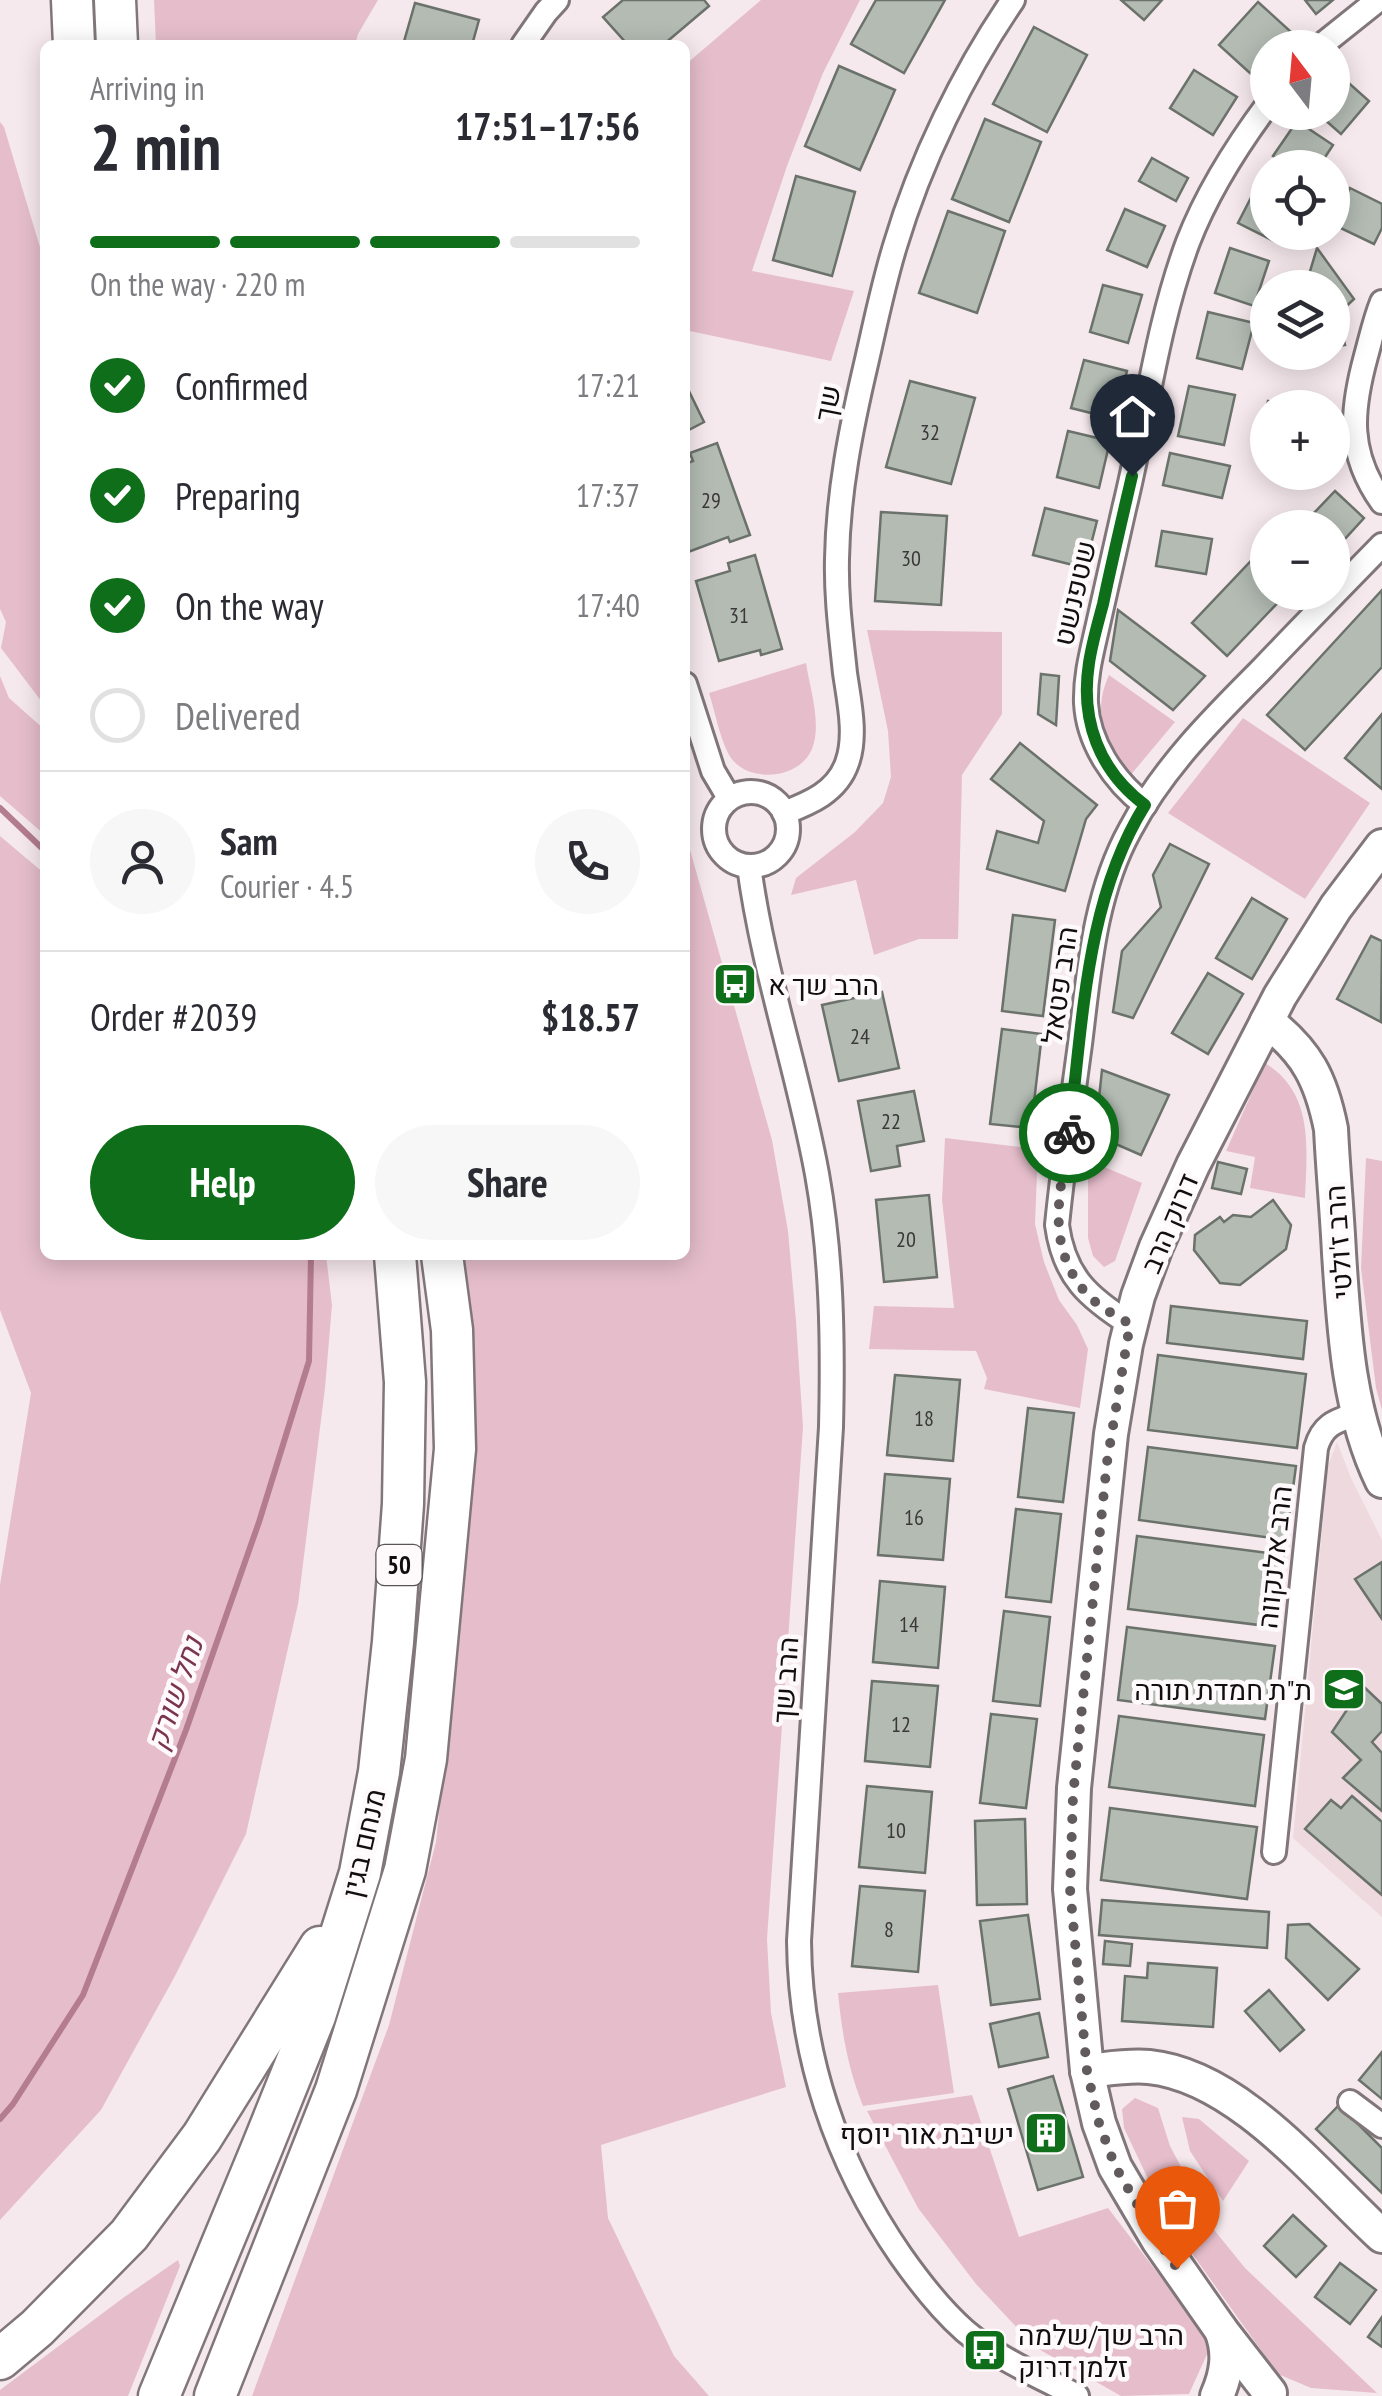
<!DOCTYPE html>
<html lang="en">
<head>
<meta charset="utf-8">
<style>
	:root { --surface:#fff; --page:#f7f7f7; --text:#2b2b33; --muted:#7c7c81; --line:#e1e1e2; --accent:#0f6e1a }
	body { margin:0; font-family:"PT Sans Narrow",Heebo,sans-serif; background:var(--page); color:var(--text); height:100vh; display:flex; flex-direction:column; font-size:38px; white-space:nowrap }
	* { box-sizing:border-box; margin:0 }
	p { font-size:32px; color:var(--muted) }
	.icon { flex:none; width:55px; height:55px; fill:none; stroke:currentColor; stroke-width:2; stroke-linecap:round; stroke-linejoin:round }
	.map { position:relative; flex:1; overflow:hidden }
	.side { position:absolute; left:40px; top:40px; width:650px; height:1220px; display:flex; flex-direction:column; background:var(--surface); border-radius:15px; box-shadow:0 5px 25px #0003 }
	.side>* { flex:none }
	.needle { width:65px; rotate:344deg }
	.controls { position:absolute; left:1250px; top:30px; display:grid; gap:20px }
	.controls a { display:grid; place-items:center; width:100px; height:100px; border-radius:50%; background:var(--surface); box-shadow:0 5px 25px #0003; font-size:50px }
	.pin { position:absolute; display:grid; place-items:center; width:85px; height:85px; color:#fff; margin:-102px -42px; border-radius:50% 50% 50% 0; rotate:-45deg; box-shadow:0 0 10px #0007 }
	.pin .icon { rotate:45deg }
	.courier { position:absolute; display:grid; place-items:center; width:100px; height:100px; margin:-50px; border:8px solid #0f6e1a; border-radius:50%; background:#fff; color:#222; box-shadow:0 2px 12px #0007 }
	.overview em { font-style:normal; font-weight:700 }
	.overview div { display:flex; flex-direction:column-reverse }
	.overview { display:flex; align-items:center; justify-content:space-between; height:170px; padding:0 50px }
	h1 { font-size:65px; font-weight:700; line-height:75px }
	.bar { display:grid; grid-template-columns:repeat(4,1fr); gap:15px 10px; align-content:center; height:120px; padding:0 50px }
	.bar i { height:12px; border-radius:8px; background:var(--line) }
	.bar .current { background:var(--accent) }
	.bar p { grid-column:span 4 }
	.line { display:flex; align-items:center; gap:25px; padding:0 50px; border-top:2px solid var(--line) }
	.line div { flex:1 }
	.round { display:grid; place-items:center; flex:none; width:105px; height:105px; border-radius:52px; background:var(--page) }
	ol { padding:0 50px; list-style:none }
	li { display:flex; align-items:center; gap:30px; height:110px }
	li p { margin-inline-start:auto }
	li .icon { padding:10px; border-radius:50%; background:var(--accent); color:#fff; stroke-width:4 }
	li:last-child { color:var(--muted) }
	li i { width:55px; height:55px; border:5px solid var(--line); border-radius:50% }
	.action { display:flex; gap:20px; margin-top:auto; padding:20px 50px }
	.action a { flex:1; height:115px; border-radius:60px; background:var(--accent); color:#fff; font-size:40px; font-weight:700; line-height:115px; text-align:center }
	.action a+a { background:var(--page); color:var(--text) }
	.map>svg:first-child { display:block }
</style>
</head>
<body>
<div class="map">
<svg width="1382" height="2396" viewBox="0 0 1382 2396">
	<rect width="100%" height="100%" fill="#f6e9ed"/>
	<polygon fill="#eed9df" points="1337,1442 1351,1478 1382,1540 1382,1917 1293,1838 1328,1466"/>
	<g fill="#e6becb">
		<polygon points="154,0 378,0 358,34 355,45 156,45"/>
		<polygon points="761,0 860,0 823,73 787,166 752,271 854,291 831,361 685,330 685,65"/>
		<polygon points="0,122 4,127 45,264 45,706 1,648 6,622 0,609"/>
		<polygon points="867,630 1002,632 1002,714 962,775 958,939 919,939 874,955 856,880 791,895 796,878 855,832 883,803 891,777 888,731"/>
		<path d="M806,663C810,689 822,724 812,749C799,781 743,784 728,753C719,735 715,712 709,693Z"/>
		<path d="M1109,675L1175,722L1129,777C1106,744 1091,714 1109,675Z"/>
		<polygon points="0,676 9,698 45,730 45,835 0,796"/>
		<polygon points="1243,718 1370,803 1305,899 1168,813"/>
		<polygon points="685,832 772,1140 788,1231 796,1321 803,1427 767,1939 771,2013 786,2087 601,2145 608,2218 674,2356 709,2396 252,2396 389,2025 436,1842 477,1453 458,1255 685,1255"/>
		<polygon points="0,836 45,874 45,1255 326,1255 332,1305 325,1388 298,1604 246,1834 175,1976 101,2110 0,2220 0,1585 31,1393 0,1310"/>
		<path d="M1265,1063C1314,1093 1307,1147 1305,1198L1250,1188L1255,1157L1226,1151Z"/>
		<polygon points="945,1138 1038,1149 1035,1224 1044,1262 1059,1300 1077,1325 1088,1349 1080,1408 984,1389 987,1378 976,1351 869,1349 874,1306 954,1308 942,1200"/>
		<polygon points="1366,1158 1382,1161 1382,1410 1376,1388 1361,1268"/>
		<polygon points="1088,1160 1142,1183 1115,1261 1104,1267 1093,1256 1088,1238"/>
		<path d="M938,1985L954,2093L863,2106C848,2069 842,2033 838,1993Z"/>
		<polygon points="972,2095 1019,2237 1108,2208 1202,2331 1208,2352 1189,2394 1121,2396 1035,2347 976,2284 918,2208 867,2111"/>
		<polygon points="1135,2098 1158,2108 1170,2146 1215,2231 1245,2268 1377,2393 1311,2388 1278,2374 1166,2217 1124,2128 1122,2109"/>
		<polygon points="1182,2117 1199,2119 1249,2161 1223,2201 1190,2151"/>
		<polygon points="178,2260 180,2266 128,2396 0,2396 0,2390 123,2298"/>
	</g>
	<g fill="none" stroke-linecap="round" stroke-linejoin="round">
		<g stroke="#b47c8f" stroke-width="6">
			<polyline points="0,808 45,851"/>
			<polyline points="0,2119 13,2104 83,1995 186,1730 259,1522 309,1361 311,1255"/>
		</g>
	</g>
	<g fill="#b3bbb3" stroke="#6b726b" stroke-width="2.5">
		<polygon points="623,0 704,0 709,6 663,45 628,45 603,17"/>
		<polygon points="876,0 945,0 904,73 851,44"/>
		<polygon points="1121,0 1162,0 1144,20"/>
		<polygon points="1305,0 1333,0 1316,14"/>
		<polygon points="1258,2 1290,31 1275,48 1268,48 1268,56 1251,74 1219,45"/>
		<polygon points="415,3 479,20 472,45 403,45"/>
		<polygon points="1034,27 1087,55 1047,132 993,104"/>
		<polygon points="839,66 895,90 860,170 805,146"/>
		<polygon points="1194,70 1237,97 1213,135 1170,108"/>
		<polygon points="1342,77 1369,101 1341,134 1316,112 1332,112 1332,89"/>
		<polygon points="985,119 1041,142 1009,222 952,199"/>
		<polygon points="1297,121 1333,145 1318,168 1291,168 1273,156"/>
		<polygon points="1152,158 1188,178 1176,201 1139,181"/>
		<polygon points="796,176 855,192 832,276 773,260"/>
		<polygon points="1259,182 1268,186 1268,232 1281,232 1276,242 1238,223"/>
		<polygon points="1350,188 1382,204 1382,228 1374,244 1332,224"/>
		<polygon points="1125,209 1165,226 1147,267 1107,250"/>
		<polygon points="948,211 1005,231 977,313 919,293"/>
		<polygon points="1230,248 1269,261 1254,306 1215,293"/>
		<polygon points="1317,248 1354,299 1338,314 1345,345 1332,347 1332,288 1305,288"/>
		<polygon points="1103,285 1142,295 1128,343 1090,332"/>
		<polygon points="1208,312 1254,323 1242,369 1197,358"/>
		<polygon points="1084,360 1127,371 1115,419 1071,408"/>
		<polygon points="910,381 975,398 951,484 886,467"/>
		<polygon points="685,383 704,422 685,432"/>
		<polygon points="1189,386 1235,395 1224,445 1178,436"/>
		<polygon points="1268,401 1302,408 1268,408 1268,450 1258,448"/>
		<polygon points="1068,431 1110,441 1099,488 1057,477"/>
		<polygon points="717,443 750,535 730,542 728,537 688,552 685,542 685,464 693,461 690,453"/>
		<polygon points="1170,453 1230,466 1222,498 1163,485"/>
		<polygon points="1335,491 1364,518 1343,541 1332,532 1332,528 1328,528 1313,514"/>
		<polygon points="1045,508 1097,521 1085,568 1033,555"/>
		<polygon points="881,512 947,516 941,605 875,601"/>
		<polygon points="1162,531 1212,539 1206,574 1156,566"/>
		<polygon points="1268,543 1268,592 1288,592 1227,656 1192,623"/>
		<polygon points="755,555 782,649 761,655 760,650 719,661 696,581 730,571 728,563"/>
		<polygon points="1382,590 1382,667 1305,750 1267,715"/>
		<polygon points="1118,610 1205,676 1173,710 1110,661"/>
		<polygon points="1041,674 1059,676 1056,725 1038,714"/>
		<polygon points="1382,714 1382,789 1345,758"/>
		<polygon points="1020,743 1097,805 1086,819 1065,891 987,869 997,831 1038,843 1044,821 991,779"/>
		<polygon points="1170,844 1209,864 1133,1018 1113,1012 1122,951 1161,907 1153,875"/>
		<polygon points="1252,898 1287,919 1252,979 1216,958"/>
		<polygon points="1013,915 1055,920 1043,1016 1002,1011"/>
		<polygon points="1371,936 1382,941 1381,1022 1337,999"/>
		<polygon points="1208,973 1243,994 1208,1054 1172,1033"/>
		<polygon points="882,992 899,1068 839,1081 822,1005"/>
		<polygon points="1002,1029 1042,1034 1031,1128 990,1124"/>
		<polygon points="1102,1070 1169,1095 1141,1155 1095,1135"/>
		<polygon points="914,1091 924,1141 897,1146 900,1166 871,1171 858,1101"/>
		<polygon points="1218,1162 1247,1169 1241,1194 1212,1188"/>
		<polygon points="929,1195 937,1277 884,1282 876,1200"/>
		<polygon points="1273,1200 1291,1225 1286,1249 1240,1285 1220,1283 1194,1250 1195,1235 1220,1217 1224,1222 1233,1215 1251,1217"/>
		<polygon points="1171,1306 1307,1321 1303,1359 1167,1343"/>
		<polygon points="1158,1355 1306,1374 1297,1448 1148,1430"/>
		<polygon points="895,1375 960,1380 953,1461 887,1455"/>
		<polygon points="1028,1408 1074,1413 1063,1502 1018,1497"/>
		<polygon points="1148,1447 1296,1466 1286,1540 1139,1520"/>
		<polygon points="885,1474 950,1479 943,1560 878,1555"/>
		<polygon points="1016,1509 1061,1514 1051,1602 1006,1597"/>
		<polygon points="1137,1536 1284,1555 1275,1627 1128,1609"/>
		<polygon points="1382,1562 1382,1619 1355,1579"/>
		<polygon points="880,1581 945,1587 938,1668 873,1662"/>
		<polygon points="1004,1611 1050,1617 1040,1706 993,1701"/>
		<polygon points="1127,1627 1275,1646 1265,1719 1118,1700"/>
		<polygon points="872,1681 938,1686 930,1767 865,1761"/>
		<polygon points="1363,1686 1382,1704 1382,1731 1372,1742 1382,1753 1382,1811 1343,1778 1361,1760 1332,1732"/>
		<polygon points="991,1714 1037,1719 1026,1808 980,1803"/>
		<polygon points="1119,1716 1264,1735 1255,1806 1109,1787"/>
		<polygon points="867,1786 932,1792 925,1873 859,1867"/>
		<polygon points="1352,1796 1382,1822 1382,1895 1305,1829 1331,1800 1341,1808"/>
		<polygon points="1110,1808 1257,1827 1247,1899 1101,1880"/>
		<polygon points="1025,1819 1027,1904 977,1905 975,1821"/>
		<polygon points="860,1886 925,1891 918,1972 852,1966"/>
		<polygon points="1102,1900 1269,1912 1267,1948 1099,1935"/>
		<polygon points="1028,1915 1040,1999 991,2005 980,1921"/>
		<polygon points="1309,1924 1359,1969 1328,2000 1286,1958 1288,1925"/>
		<polygon points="1105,1941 1132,1944 1130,1966 1103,1964"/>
		<polygon points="1148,1963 1217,1968 1213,2027 1122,2021 1125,1976 1147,1978"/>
		<polygon points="1269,1990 1304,2030 1280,2051 1245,2011"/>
		<polygon points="1039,2013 1048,2057 999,2067 990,2024"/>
		<polygon points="1382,2052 1382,2099 1359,2080"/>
		<polygon points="1053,2076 1083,2177 1038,2190 1008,2089"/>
		<polygon points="1339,2105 1382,2148 1382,2193 1316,2129"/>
		<polygon points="1293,2215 1326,2246 1296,2277 1264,2246"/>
		<polygon points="1340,2263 1376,2290 1350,2324 1315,2297"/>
		<polygon points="1382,2317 1382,2347 1368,2337"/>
	</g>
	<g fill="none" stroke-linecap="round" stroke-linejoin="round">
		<g stroke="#81777a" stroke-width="28">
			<g id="street">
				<polyline points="523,45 546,12 557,0"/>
				<polyline points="1318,48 1378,0"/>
				<path d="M1382,302C1375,319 1371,338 1366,356C1351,411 1347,453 1382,502"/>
				<polyline points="685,684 713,771 729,798"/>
				<circle cx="751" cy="829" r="37"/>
				<path d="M1145,805C1114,781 1088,743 1086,703C1085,674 1093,648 1099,620C1107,583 1116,546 1124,509C1146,420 1156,328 1188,242C1207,193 1236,147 1268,104"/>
				<path d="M784,813C810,803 837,792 847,763C857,736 849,701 845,673C841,634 836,597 837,559C838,493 851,428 866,364C875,325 883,285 895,246C920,162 963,73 1013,0"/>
				<path d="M749,866C763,971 798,1070 817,1174C832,1258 833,1342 831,1427L799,1941C800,2055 836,2162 901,2256C920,2283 940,2309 965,2331C998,2359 1039,2376 1077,2396"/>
				<path d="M1130,1324C1089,1298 1064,1277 1057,1225C1063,1165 1072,1104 1080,1044C1089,972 1094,895 1130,830C1162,769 1212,719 1260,671C1300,629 1341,587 1382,545"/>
				<path d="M1274,1852L1316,1448C1323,1423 1337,1421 1359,1413"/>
				<polyline points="1350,2102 1382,2126"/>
			</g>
		</g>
		<g stroke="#81777a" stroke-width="38">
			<g id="secondary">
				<path d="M1267,1021C1307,1052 1321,1079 1331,1129C1333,1170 1337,1212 1339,1253C1344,1329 1348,1411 1382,1481"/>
				<path d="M1087,2071C1107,2069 1128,2065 1149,2067C1239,2076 1319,2178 1382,2236"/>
				<polyline points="1270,2393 1221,2330 1158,2240 1115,2167 1099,2123 1087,2071 1070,1889 1074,1788 1111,1434 1126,1344 1138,1296 1156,1247 1193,1165 1280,996 1336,907 1382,846"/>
				<path d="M1217,2396C1227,2373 1230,2353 1221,2330"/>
			</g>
		</g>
		<g stroke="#81777a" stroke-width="45">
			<g id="highway">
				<polyline points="72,0 74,45"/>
				<polyline points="115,0 117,45"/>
				<polyline points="0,2359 37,2328 129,2235 202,2137 320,1947"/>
				<polyline points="159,2396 261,2150 315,2016 360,1873 379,1772 393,1642 403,1504 405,1382 395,1255"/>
				<polyline points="215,2396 336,2090 405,1870 426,1759 455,1449 452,1330 442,1255"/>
			</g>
		</g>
		<use href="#street" stroke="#fff" stroke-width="22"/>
		<use href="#secondary" stroke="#fff" stroke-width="32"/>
		<use href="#highway" stroke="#fff" stroke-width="40"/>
	</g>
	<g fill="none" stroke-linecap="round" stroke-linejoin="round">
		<path stroke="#625b5d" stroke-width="10" stroke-dasharray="0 18" d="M1069,1133C1061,1190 1044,1243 1085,1292C1097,1306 1115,1315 1130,1324L1107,1462L1073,1796L1070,1889L1087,2071L1099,2123L1115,2166L1158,2240L1177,2268"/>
		<path stroke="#0f6e1a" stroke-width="12" d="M1069,1133C1083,1023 1085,901 1145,805C1099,771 1080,720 1089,663C1092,643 1098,623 1103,604C1112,561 1122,519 1132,476"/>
	</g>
	<defs>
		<g id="bus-square" transform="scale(2.25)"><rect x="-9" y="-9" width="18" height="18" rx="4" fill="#0f6e1a" stroke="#fef9fa"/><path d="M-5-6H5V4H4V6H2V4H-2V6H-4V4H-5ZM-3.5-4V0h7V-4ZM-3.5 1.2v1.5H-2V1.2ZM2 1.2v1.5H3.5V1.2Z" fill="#fff"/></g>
		<g id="school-square" transform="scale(2.25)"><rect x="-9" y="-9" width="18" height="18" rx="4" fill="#0f6e1a" stroke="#fef9fa"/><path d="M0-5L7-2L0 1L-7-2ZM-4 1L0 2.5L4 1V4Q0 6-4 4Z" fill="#fff"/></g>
		<g id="building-square" transform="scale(2.25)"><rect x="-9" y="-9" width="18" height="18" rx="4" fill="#0f6e1a" stroke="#fef9fa"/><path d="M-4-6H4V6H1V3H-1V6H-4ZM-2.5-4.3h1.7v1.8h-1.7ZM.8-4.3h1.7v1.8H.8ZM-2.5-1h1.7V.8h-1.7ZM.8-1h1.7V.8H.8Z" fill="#fff"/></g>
	</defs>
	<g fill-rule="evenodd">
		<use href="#bus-square" x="735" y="984"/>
		<use href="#school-square" x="1344" y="1689"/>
		<use href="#building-square" x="1046" y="2133"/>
		<use href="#bus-square" x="985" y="2350"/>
	</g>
	<g text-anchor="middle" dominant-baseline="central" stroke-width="9" stroke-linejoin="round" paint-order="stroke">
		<g font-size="22" fill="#3a3938">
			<text x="930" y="432">32</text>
			<text x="711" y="500">29</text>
			<text x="911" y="558">30</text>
			<text x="739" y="615">31</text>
			<text x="860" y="1036">24</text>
			<text x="891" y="1121">22</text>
			<text x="906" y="1239">20</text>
			<text x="924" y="1418">18</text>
			<text x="914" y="1517">16</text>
			<text x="909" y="1624">14</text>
			<text x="901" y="1724">12</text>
			<text x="896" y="1830">10</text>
			<text x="889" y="1929">8</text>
		</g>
		<rect fill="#fef9fa" stroke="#595456" stroke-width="2.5" x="376.5" y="1545" width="45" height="40" rx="8"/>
		<g font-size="25" font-weight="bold" fill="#120e0f">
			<text x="399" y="1565">50</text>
		</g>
		<g font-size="28" fill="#120e0f" stroke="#fef9fa">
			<text transform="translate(827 403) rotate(-79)">שך</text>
			<text transform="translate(1074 593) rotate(-77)">שטפנשט</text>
			<text transform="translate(1059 985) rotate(-82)">הרב פטאל</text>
			<text transform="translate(1169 1223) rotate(-67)">דרוק הרב</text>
			<text transform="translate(1338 1242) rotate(-94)">הרב ז'ולטי</text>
			<text transform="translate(1274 1557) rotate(-84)">הרב אלנקווה</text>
			<text transform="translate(785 1680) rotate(-86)">הרב שך</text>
			<text transform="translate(363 1843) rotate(-77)">מנחם בגין</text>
		</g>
		<g font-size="28" fill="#120e0f" stroke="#fef9fa" text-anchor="start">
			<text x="768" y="984">הרב שך א</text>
			<text x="1312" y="1689" text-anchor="end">ת"ת חמדת תורה</text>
			<text x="1014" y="2133" text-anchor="end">ישיבת אור יוסף</text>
			<text x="1018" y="2334">הרב שך/שלמה<tspan x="1018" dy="32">זלמן דרוק</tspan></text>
		</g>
		<g font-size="30" font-style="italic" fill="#7b3450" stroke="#fef9fa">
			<text transform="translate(174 1693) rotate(-71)">נחל שורק</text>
		</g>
	</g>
</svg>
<div class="controls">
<a><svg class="needle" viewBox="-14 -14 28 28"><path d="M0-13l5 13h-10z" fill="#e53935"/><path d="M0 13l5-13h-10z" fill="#7c7c81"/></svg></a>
<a><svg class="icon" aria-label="locate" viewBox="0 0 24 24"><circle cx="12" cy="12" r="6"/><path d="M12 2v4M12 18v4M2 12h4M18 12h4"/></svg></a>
<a><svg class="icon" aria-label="layers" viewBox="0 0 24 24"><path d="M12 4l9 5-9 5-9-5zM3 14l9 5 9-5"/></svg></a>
<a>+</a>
<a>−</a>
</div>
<div class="pin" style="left:1177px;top:2268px;background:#ea580c"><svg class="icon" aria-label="bag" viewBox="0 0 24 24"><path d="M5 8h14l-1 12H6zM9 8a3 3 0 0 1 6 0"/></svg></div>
<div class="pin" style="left:1132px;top:476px;background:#1f2937"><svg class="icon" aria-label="home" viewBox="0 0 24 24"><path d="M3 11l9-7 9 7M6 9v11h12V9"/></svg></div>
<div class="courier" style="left:1069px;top:1133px"><svg class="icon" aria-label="bike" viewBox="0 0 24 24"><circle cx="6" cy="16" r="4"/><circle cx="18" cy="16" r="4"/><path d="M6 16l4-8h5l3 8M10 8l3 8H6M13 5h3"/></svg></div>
<section class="side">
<div class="overview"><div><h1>2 min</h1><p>Arriving in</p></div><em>17:51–17:56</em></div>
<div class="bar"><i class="current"></i><i class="current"></i><i class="current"></i><i></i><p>On the way · 220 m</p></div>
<ol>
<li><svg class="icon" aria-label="check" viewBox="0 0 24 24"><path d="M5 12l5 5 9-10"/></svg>Confirmed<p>17:21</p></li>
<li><svg class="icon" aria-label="check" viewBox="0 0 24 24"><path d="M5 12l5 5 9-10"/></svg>Preparing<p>17:37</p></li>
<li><svg class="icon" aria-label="check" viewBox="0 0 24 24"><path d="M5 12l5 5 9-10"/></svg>On the way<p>17:40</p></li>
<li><i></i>Delivered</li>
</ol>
<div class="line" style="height:180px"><a class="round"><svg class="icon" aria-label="person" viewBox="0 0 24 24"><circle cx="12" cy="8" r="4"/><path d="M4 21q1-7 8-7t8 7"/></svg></a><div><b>Sam</b><p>Courier · 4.5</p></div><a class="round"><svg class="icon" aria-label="phone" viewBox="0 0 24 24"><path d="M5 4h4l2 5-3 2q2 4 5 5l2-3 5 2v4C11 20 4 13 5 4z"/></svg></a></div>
<div class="line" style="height:130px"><div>Order #2039</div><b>$18.57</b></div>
<div class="action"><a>Help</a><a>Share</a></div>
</section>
</div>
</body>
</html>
